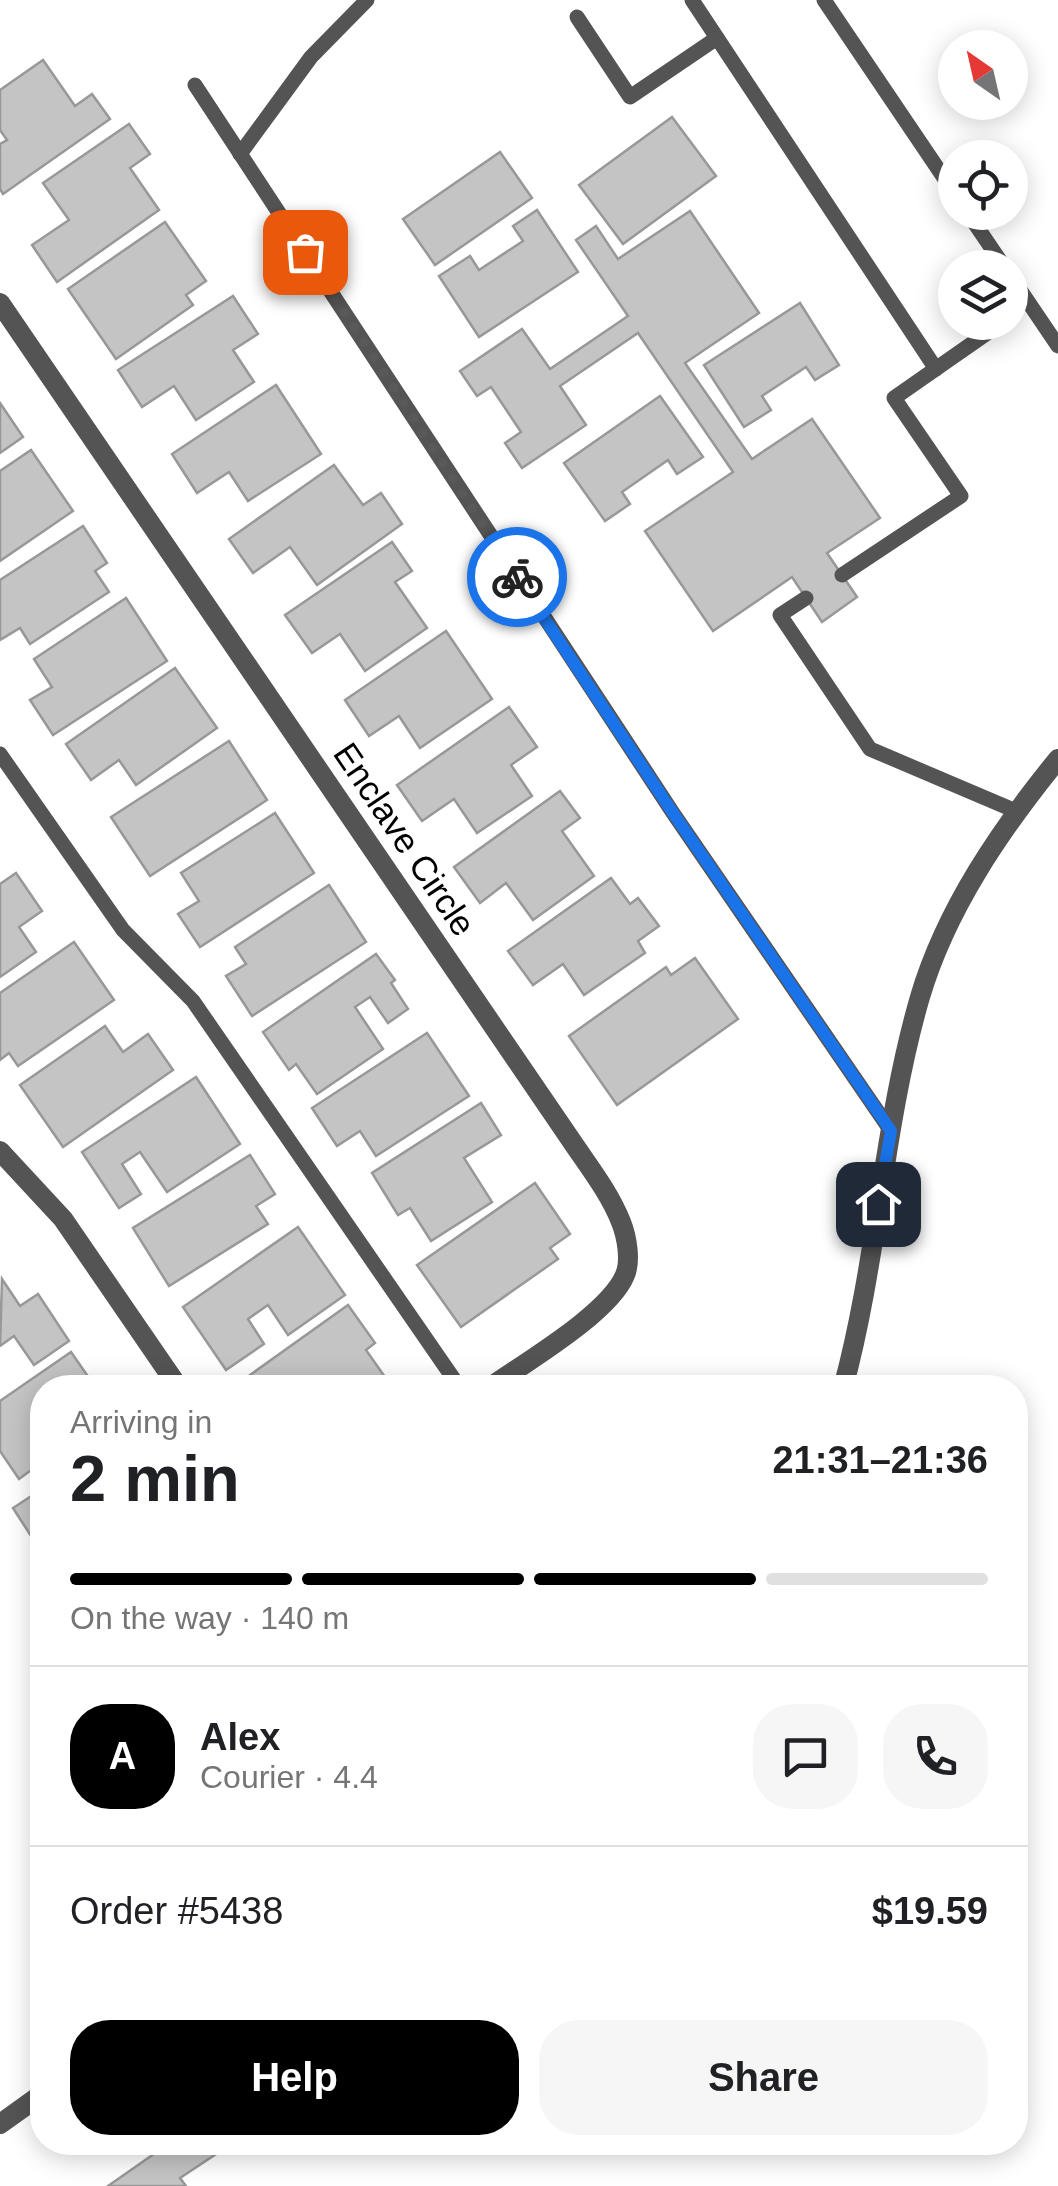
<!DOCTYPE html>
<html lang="en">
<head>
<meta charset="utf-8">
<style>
	:root { --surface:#fff; --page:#f6f6f6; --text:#202124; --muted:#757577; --line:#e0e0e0; --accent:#000 }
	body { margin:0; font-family:Arial,sans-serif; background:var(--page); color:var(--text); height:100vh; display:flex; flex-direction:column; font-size:38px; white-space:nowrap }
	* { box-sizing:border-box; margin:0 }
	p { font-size:32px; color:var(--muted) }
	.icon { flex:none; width:55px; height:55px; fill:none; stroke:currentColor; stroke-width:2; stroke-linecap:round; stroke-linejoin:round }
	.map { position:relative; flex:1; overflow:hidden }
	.panel { position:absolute; left:30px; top:1375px; width:998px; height:780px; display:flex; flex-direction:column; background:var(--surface); border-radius:40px; box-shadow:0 5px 25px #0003 }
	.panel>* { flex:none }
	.needle { width:65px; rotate:326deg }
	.fabs { position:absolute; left:938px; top:30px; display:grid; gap:20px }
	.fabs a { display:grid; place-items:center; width:90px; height:90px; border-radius:50%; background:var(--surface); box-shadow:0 5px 25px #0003; font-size:50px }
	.pin { position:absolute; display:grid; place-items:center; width:85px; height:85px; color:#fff; margin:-42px; border-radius:20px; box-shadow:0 5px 15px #0006 }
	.courier { position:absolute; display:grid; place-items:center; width:100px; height:100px; margin:-50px; border:8px solid #1a73e8; border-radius:50%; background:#fff; color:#222; box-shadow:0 2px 12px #0007 }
	.headline em { font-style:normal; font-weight:700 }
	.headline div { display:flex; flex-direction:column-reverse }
	.headline { display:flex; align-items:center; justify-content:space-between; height:170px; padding:0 40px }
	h1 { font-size:65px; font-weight:700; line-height:75px }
	.bar { display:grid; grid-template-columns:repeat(4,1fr); gap:15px 10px; align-content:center; height:120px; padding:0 40px }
	.bar i { height:12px; border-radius:8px; background:var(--line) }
	.bar .on { background:var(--accent) }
	.bar p { grid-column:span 4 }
	.line { display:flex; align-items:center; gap:25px; padding:0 40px; border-top:2px solid var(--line) }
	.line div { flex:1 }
	.round { display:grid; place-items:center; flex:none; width:105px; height:105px; border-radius:40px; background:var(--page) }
	.button { display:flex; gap:20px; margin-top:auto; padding:20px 40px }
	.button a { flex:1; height:115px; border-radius:40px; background:var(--accent); color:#fff; font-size:40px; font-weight:700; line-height:115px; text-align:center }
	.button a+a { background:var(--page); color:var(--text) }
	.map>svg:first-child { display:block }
</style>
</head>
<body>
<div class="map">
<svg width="1058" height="2186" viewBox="0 0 1058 2186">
	<rect width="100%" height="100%" fill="#fff"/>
	<g fill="#c4c4c4" stroke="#989898" stroke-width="2.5">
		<polygon points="43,60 75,106 92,94 110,119 3,194 0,189 0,144 7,140 0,130 0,90"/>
		<polygon points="672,117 716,176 623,244 579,185"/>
		<polygon points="129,124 150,154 130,168 159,210 57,282 32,245 69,220 43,183"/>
		<polygon points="500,152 532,198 435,265 403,219"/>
		<polygon points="537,210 578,272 479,337 439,276 470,256 479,270 523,241 513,226"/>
		<polygon points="690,211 759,313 685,363 752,459 812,419 880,518 827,553 857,597 822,622 792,577 713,631 645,531 733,472 638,333 560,386 586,425 522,468 505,443 521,432 491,387 477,396 460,371 522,329 550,369 628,316 576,240 596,226 618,259"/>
		<polygon points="165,222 206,281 186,295 193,305 116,359 68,289"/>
		<polygon points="233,296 258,334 233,350 254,382 196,420 174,386 142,407 118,370"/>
		<polygon points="800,303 839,365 815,380 806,367 762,396 771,410 744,427 704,365"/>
		<polygon points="276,385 321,454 248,501 229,472 197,493 172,454"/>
		<polygon points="660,396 703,457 677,474 668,460 622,492 630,504 605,521 564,463"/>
		<polygon points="0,403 23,437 0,453"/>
		<polygon points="31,450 73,511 0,561 0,471"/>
		<polygon points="334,465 363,505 381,493 402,524 317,585 290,547 253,573 229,539"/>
		<polygon points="83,526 107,563 95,571 109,592 30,644 20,628 0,640 0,580"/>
		<polygon points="392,542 412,571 395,582 427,628 365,671 340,634 312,653 285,615"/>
		<polygon points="126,598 167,661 53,735 30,700 52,687 34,659"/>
		<polygon points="446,631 492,699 420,748 399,716 369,736 345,700"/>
		<polygon points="175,668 217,728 136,785 119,760 91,780 66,744"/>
		<polygon points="509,707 537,747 511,765 532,796 477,833 454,799 422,821 397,785"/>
		<polygon points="229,741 267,800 150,876 111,817"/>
		<polygon points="560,791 580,818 562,831 594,876 533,920 506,883 480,903 454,867"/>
		<polygon points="275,813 314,873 200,947 178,914 199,901 181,873"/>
		<polygon points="16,873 42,911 19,927 36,952 0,977 0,884"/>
		<polygon points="611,878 630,904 638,898 659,926 638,941 645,953 584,995 563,964 533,985 508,951"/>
		<polygon points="329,885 366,942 252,1016 226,976 246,964 235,947"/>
		<polygon points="74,942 114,1000 18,1066 9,1053 0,1060 0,993"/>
		<polygon points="376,954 395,980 391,983 408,1009 388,1023 370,997 355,1007 383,1049 317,1094 296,1064 289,1070 263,1032"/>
		<polygon points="695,958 738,1019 617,1105 569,1036 666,967 671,975"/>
		<polygon points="105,1026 123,1052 148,1034 173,1070 63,1147 20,1085"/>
		<polygon points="427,1033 469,1096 376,1156 360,1131 337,1146 312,1108"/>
		<polygon points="196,1077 240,1144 167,1192 140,1152 122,1164 141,1194 119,1208 82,1152"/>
		<polygon points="481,1103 501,1135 464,1158 492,1202 431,1241 410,1208 398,1215 372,1173"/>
		<polygon points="250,1155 275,1194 256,1206 268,1224 169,1286 133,1228"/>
		<polygon points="535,1183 570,1234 550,1248 558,1259 461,1327 417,1265"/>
		<polygon points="298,1227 345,1295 288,1335 268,1305 248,1319 264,1344 226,1370 183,1307"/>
		<polygon points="2,1279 20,1306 38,1294 69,1341 34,1365 14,1336 0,1346"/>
		<polygon points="348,1305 375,1343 366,1350 392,1387 238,1388 236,1385"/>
		<polygon points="71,1352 96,1388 42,1388 42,1462 19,1479 0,1451 0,1401"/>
		<polygon points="42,1489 42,1553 13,1508"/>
		<polygon points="171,2142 213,2142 219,2152 180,2178 186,2186 108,2186"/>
	</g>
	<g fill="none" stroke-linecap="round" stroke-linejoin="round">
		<g stroke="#545454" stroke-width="15">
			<polyline points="692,0 936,369"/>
			<polyline points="824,0 955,194"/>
			<polyline points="577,17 630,97 717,38"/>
			<polyline points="195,85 673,813 891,1131"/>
			<polyline points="240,154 311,57 367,0"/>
			<polyline points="967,212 1005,268"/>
			<polyline points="1010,275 1058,346"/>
			<polyline points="842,575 961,496 894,398 1003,322"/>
			<polyline points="806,598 780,615 870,749 1016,811"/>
			<polyline points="0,754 123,930 193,1001 460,1388"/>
		</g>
		<g stroke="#545454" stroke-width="20">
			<path d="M0,303L573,1143C590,1168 610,1194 621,1222C627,1237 631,1261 625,1275C609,1314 524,1363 489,1388"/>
			<polyline points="0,1151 63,1219 179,1388"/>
			<path d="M843,1388C878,1259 883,1124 920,997C946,909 1001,829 1058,759"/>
			<polyline points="0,2124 42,2094"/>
		</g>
	</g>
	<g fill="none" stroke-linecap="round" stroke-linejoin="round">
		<polyline stroke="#595959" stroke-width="10" stroke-dasharray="0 18" points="305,252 517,577"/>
		<polyline stroke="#1a73e8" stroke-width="12" points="517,577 673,813 891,1131 878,1204"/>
	</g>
	<g text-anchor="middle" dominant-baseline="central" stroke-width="10" stroke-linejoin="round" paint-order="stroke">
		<g font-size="35" fill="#000" stroke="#fff">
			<text transform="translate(405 839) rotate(56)">Enclave Circle</text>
		</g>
	</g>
</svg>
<div class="fabs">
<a><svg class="needle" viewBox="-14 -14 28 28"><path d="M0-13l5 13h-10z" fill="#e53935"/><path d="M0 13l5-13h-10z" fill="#757577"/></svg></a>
<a><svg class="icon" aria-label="locate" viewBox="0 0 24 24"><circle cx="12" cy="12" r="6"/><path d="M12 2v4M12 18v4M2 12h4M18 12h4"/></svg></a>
<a><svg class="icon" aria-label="layers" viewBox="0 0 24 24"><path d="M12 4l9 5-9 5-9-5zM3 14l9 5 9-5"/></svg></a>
</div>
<div class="pin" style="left:305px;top:252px;background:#ea580c"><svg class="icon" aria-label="bag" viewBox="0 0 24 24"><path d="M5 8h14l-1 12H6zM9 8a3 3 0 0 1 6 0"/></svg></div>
<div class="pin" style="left:878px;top:1204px;background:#1f2937"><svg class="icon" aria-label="home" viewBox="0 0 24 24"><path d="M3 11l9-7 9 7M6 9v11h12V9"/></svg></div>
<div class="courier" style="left:517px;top:577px"><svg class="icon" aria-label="bike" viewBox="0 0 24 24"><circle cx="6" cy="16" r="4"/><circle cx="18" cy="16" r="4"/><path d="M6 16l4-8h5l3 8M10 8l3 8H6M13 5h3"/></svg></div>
<section class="panel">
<div class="headline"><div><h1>2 min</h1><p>Arriving in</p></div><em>21:31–21:36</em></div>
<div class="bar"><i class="on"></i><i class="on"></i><i class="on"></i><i></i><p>On the way · 140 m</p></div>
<div class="line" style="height:180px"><b class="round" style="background:var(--accent);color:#fff">A</b><div><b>Alex</b><p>Courier · 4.4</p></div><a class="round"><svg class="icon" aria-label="chat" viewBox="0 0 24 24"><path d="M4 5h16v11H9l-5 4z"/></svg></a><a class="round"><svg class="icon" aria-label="phone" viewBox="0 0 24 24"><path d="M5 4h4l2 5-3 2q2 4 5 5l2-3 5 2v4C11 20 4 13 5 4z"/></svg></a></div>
<div class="line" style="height:130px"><div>Order #5438</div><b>$19.59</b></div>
<div class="button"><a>Help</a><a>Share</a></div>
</section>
</div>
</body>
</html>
